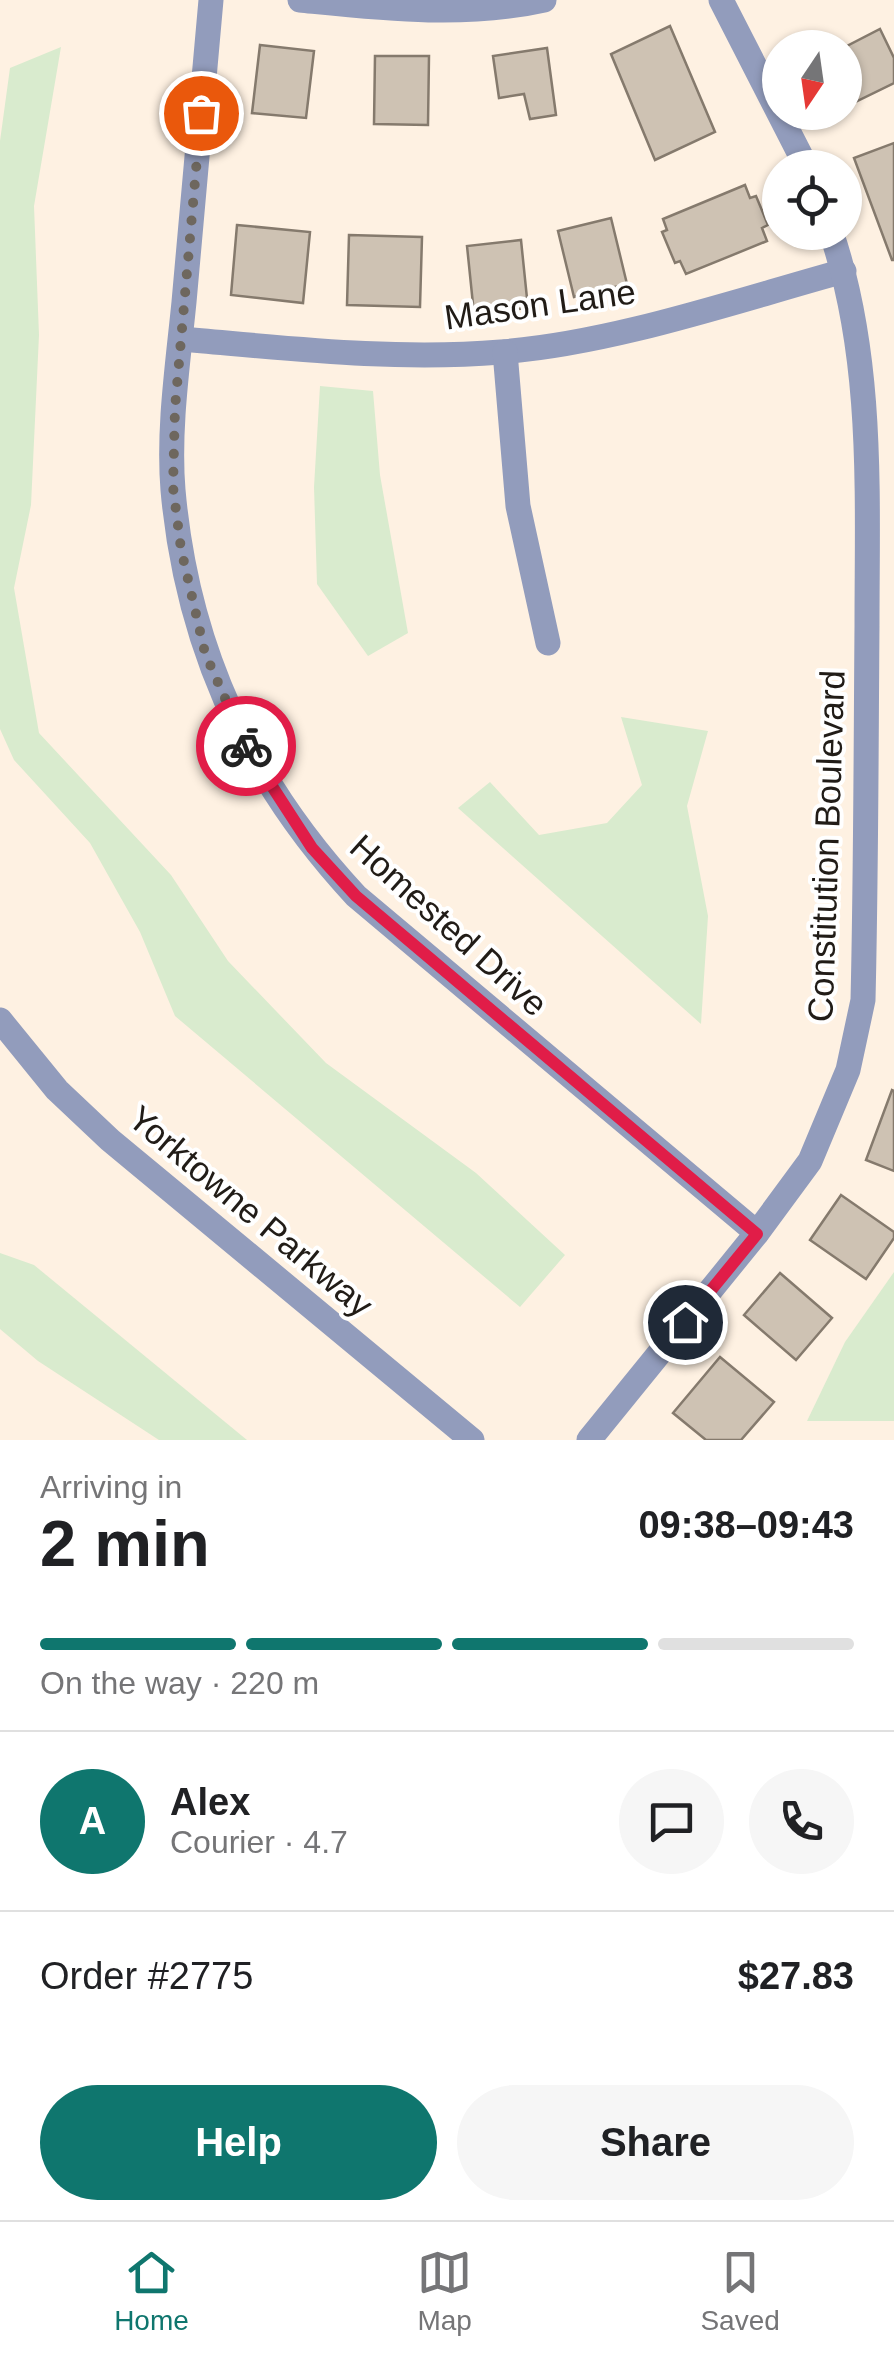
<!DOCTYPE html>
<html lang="en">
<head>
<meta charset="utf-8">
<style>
	:root { --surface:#fff; --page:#f6f6f6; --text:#202124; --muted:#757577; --line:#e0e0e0; --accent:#0f766e }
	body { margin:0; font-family:Helvetica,sans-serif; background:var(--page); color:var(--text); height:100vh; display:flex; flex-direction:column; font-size:38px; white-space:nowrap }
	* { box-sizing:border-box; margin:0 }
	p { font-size:32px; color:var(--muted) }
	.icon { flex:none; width:55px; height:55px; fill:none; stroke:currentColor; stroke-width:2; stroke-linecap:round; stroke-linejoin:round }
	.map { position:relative; height:1440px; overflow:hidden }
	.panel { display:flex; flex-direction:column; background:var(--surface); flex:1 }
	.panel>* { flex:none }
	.needle { width:65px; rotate:193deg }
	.fabs { position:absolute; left:762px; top:30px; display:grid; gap:20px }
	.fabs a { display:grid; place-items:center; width:100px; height:100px; border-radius:50%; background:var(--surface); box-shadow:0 2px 8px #0004; font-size:50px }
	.pin { position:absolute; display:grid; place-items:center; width:85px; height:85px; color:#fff; margin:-42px; border:5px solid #fff; border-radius:50%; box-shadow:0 2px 10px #0007 }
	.courier { position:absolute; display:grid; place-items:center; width:100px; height:100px; margin:-50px; border:8px solid #e11d48; border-radius:50%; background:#fff; color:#222; box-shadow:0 2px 12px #0007 }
	.overview em { font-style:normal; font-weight:800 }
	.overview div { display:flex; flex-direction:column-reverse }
	.overview { display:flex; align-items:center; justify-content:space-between; height:170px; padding:0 40px }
	h1 { font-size:65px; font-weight:800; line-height:75px }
	.bar { display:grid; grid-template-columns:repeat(4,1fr); gap:15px 10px; align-content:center; height:120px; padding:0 40px }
	.bar i { height:12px; border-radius:8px; background:var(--line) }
	.bar .current { background:var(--accent) }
	.bar p { grid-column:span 4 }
	.line { display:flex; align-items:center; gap:25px; padding:0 40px; border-top:2px solid var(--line) }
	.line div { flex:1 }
	.round { display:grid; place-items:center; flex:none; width:105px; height:105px; border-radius:52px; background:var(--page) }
	.action { display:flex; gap:20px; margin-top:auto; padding:20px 40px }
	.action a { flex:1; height:115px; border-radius:60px; background:var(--accent); color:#fff; font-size:40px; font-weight:800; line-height:115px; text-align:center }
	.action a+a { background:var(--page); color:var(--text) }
	.tabs { display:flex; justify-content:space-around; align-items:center; height:140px; border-top:2px solid var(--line); background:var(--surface); font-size:28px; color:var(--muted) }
	.tabs a { display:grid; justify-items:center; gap:5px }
	.tabs .current { color:var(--accent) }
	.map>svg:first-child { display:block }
</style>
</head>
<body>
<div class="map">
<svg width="894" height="1440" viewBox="0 0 894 1440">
	<rect width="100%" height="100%" fill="#fef1e2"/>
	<g fill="#d9ebce">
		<polygon points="61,47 34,206 39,335 31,505 14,588 39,733 171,875 228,961 326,1063 476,1173 565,1255 520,1307 175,1016 140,932 90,843 14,760 0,729 0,141 10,68"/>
		<polygon points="320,386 373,391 380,475 408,633 368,656 317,584 314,487"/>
		<polygon points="621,717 708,731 687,806 708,916 701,1024 458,808 490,782 539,835 607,823 642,785"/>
		<polygon points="0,1253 34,1265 247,1440 159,1440 38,1361 0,1329"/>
		<polygon points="894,1272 894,1421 807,1421 845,1342"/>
	</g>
	<g fill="#cec2b3" stroke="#857a6d" stroke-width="2.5">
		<polygon points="670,26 715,132 655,160 611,54"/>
		<polygon points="880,29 894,58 894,83 845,107 845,47"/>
		<polygon points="260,45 314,51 306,118 252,113"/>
		<polygon points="547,48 556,115 530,119 524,94 499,98 493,56"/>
		<polygon points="375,56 429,56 428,125 374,124"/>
		<polygon points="894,143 894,260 892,260 854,158"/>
		<polygon points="745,185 750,198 756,196 768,225 762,228 767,241 686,274 680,261 675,263 662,232 667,230 663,219"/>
		<polygon points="611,218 627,284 574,297 558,231"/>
		<polygon points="237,225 310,232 303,303 231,295"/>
		<polygon points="349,235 422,237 420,307 347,305"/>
		<polygon points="521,240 528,308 474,314 467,246"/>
		<polygon points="892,1090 894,1091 894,1171 866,1160"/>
		<polygon points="841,1195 894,1232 894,1238 866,1279 810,1240"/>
		<polygon points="780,1273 832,1318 796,1360 744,1315"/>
		<polygon points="720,1357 774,1402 741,1440 706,1440 673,1413"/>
	</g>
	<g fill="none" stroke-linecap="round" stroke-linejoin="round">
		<g stroke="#929cbc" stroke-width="25">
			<path d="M211,0C202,101 193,201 184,302C178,363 168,429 173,490C187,648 249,781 356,896L757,1233"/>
			<path d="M300,0C380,8 464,18 544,0"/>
			<polyline points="721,0 807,168"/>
			<path d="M181,339C287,348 394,361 501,352C614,343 735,301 844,271"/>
			<polyline points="505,352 518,506 548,643"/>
			<polyline points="0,1020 57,1090 110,1140 472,1440"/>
			<path d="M589,1440L757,1233L810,1161L848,1070L863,1000C866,875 866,750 867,626C867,495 874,358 831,232"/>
		</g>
	</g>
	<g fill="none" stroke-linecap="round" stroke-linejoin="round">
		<polyline stroke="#6e675e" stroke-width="10" stroke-dasharray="0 18" points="201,113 175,408 173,487 181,549 205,653 246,746"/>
		<polyline stroke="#e11d48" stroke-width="12" points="246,746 312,848 356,896 757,1234 685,1322"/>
	</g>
	<g text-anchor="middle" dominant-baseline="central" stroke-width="8" stroke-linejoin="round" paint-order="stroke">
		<g font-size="35" fill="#211c17" stroke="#fff">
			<text transform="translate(540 304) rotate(-8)">Mason Lane</text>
			<text transform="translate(826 846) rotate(-88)">Constitution Boulevard</text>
			<text transform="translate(449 925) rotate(42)">Homested Drive</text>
			<text transform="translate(251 1211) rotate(40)">Yorktowne Parkway</text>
		</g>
	</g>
</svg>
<div class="fabs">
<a><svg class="needle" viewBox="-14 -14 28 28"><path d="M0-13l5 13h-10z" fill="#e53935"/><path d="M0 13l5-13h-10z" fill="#757577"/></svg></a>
<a><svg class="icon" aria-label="locate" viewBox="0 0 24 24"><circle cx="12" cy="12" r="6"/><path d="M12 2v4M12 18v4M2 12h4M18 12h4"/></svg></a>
</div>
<div class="pin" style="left:201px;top:113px;background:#ea580c"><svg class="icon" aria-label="bag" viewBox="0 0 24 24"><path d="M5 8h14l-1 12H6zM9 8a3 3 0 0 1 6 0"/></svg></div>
<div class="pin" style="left:685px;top:1322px;background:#1f2937"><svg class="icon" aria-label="home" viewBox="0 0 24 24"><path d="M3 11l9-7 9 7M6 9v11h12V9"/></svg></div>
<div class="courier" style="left:246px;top:746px"><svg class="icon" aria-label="bike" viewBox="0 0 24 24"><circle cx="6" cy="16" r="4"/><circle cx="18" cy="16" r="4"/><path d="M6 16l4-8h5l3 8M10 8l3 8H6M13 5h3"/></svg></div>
</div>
<section class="panel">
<div class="overview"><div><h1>2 min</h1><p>Arriving in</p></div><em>09:38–09:43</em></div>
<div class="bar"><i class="current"></i><i class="current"></i><i class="current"></i><i></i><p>On the way · 220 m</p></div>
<div class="line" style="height:180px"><b class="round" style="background:var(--accent);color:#fff">A</b><div><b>Alex</b><p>Courier · 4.7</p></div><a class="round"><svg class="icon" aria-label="chat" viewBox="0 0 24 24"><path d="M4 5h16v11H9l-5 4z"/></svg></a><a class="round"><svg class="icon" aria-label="phone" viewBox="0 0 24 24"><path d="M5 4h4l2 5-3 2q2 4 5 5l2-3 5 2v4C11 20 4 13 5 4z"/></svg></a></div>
<div class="line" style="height:130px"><div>Order #2775</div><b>$27.83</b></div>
<div class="action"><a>Help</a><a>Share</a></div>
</section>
<nav class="tabs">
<a class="current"><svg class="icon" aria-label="home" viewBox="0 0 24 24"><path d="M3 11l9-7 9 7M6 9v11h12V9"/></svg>Home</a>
<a><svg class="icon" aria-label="map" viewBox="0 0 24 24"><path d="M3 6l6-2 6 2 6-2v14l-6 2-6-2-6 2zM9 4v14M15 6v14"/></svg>Map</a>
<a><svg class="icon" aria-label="saved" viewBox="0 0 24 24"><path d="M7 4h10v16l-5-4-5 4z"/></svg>Saved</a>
</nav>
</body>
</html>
